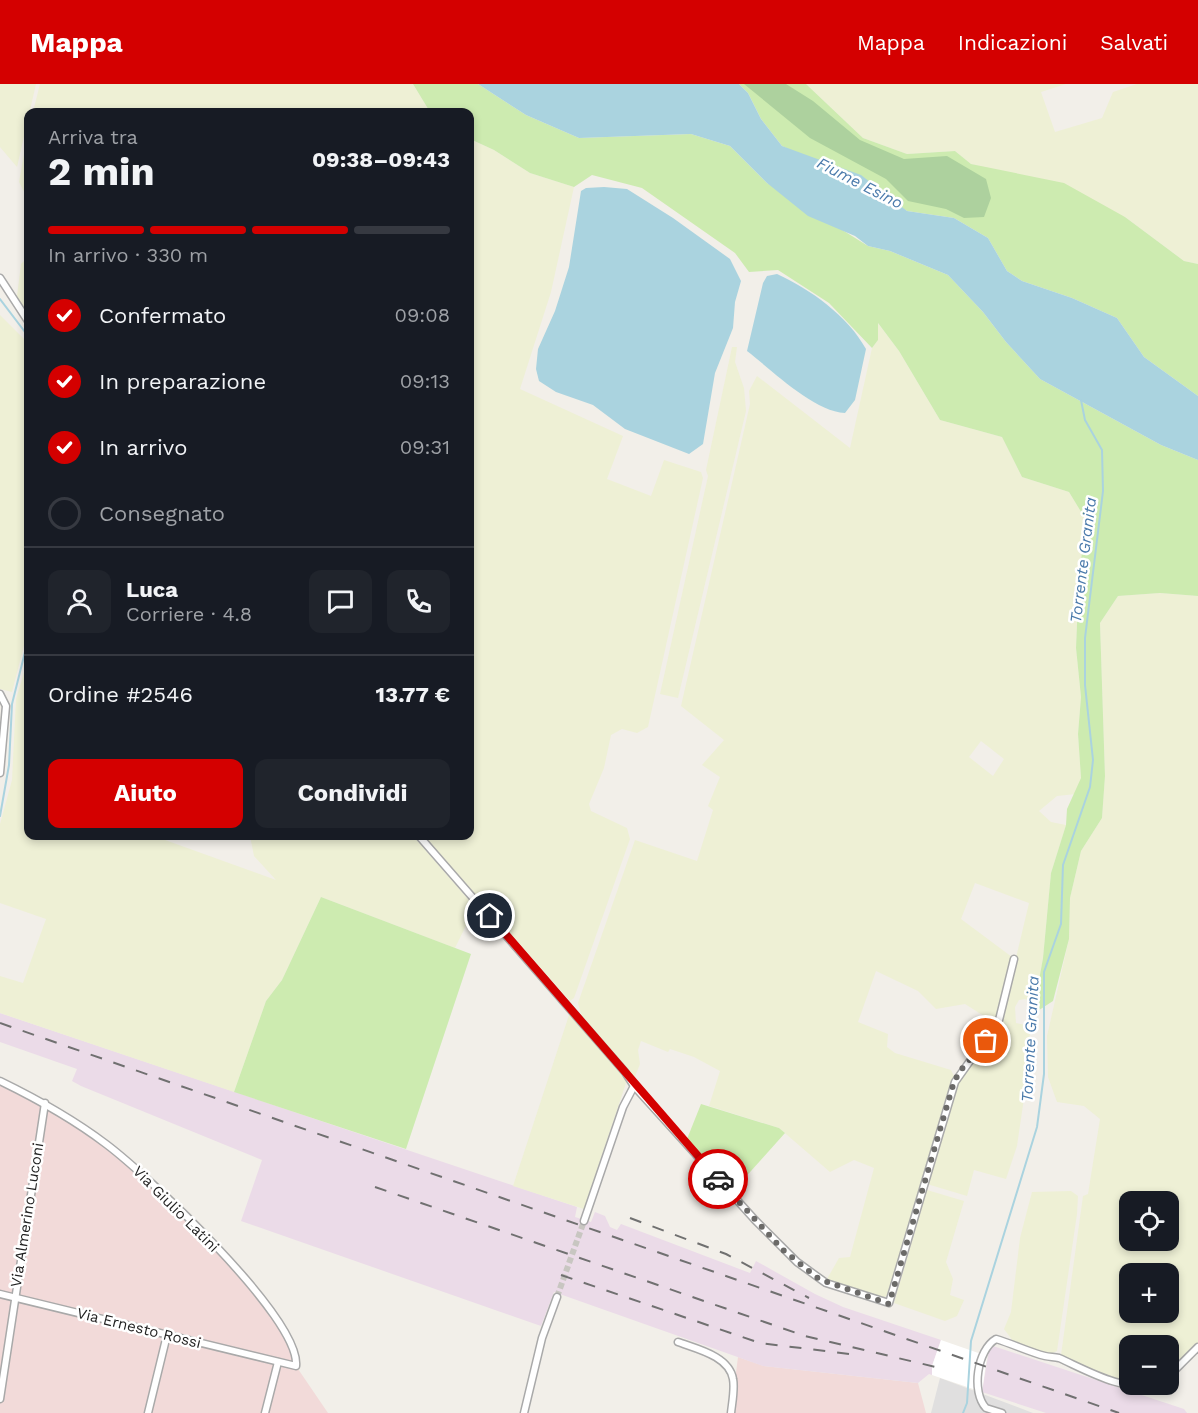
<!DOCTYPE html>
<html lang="it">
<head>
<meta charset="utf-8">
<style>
	:root { --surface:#171b24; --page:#20242c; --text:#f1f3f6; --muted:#9ea1a6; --line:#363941; --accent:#d40000 }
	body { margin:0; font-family:"Work Sans",sans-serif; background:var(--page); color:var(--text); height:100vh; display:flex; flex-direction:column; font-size:22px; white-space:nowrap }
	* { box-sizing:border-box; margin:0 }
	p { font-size:20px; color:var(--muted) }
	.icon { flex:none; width:33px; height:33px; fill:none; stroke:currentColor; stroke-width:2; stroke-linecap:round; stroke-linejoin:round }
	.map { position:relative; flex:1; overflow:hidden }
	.drawer { position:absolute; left:24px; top:24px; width:450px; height:732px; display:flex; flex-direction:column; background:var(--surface); border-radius:12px; box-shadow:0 3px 9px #0003 }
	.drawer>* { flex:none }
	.tools { position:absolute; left:1119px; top:1107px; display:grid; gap:12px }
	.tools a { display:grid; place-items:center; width:60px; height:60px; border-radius:12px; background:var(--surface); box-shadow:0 3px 9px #0003; font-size:30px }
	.pin { position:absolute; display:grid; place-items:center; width:51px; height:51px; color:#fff; margin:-26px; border:3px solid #fff; border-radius:50%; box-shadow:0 2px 6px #0007 }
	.courier { position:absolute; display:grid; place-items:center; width:60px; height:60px; margin:-30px; border:4px solid #d40000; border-radius:50%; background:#fff; color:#222; box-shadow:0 2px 8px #0007 }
	.summary em { font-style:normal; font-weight:700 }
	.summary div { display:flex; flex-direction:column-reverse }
	.summary { display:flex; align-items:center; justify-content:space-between; height:102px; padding:0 24px }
	h1 { font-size:39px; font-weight:700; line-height:45px }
	.bar { display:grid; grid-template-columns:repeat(4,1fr); gap:9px 6px; align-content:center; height:72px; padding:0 24px }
	.bar i { height:8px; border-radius:4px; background:var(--line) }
	.bar .on { background:var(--accent) }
	.bar p { grid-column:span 4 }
	.line { display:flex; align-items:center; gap:15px; padding:0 24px; border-top:2px solid var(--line) }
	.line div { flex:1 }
	.round { display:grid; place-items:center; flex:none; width:63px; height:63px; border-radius:12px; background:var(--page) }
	ol { padding:0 24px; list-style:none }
	li { display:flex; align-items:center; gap:18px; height:66px }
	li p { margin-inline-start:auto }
	li .icon { padding:6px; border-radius:50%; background:var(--accent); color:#fff; stroke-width:4 }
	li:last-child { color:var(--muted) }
	li i { width:33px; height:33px; border:3px solid var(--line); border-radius:50% }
	.primary-button { display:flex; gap:12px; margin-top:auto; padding:12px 24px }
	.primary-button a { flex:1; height:69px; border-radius:12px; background:var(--accent); color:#fff; font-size:24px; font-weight:700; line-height:69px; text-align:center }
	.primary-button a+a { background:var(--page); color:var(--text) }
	header { display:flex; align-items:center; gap:36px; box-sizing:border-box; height:84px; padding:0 30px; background:var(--accent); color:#fff }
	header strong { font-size:28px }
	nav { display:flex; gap:33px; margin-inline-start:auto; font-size:21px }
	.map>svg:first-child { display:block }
</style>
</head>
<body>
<header>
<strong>Mappa</strong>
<nav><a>Mappa</a><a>Indicazioni</a><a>Salvati</a></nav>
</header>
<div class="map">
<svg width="1198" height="1329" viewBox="0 0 1198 1329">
	<rect width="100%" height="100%" fill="#f2efe9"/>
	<polygon fill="#e0dfdf" points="940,1294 1033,1329 931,1329"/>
	<g fill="#f2dad9">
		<polygon points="0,997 45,1019 127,1077 246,1195 288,1255 296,1282 328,1329 0,1329"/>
		<polygon points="738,1273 764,1282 918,1299 926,1329 731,1329"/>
	</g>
	<g fill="#ebdbe8">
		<polygon points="0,929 577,1123 575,1133 591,1138 595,1128 605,1132 610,1143 617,1146 621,1140 750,1189 756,1177 815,1210 843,1223 941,1256 932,1282 932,1291 929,1290 918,1299 763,1282 554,1208 541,1242 241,1137 262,1076 81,1002 72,997 77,985 0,958"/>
		<polygon points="993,1262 1184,1325 1187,1329 1046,1329 982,1308 989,1266"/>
	</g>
	<g fill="#eef0d5" fill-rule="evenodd">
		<polygon points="0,0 36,0 17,83 0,63"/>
		<polygon points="40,0 413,0 430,28 33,28"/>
		<polygon points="806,0 1066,0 1041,8 1055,48 1102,34 1113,8 1137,0 1198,0 1198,180 1184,177 1125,133 999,87 971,80 955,67 907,70 863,54"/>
		<polygon points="28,48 28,115 19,98"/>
		<polygon points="470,55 494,66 530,89 574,103 551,208 520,305 623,352 607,395 651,412 664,376 701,388 703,394 648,643 637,649 622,645 611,651 604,684 589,720 591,727 627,744 630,755 574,914 570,917 424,752 470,752"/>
		<polygon points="28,173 28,232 17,212 21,180"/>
		<polygon points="0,231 28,259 28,546 12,608 0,605"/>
		<path d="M877,238L899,267L940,336L1002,353L1022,393L1069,408L1086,436L1079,492L1076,564L1081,613L1078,650L1081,694L1076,710L1057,712L1039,727L1051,738L1066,741L1051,789L1043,874L1035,921L1025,915L1019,916L1015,923L1016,939L1030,942L1029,980L1017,1062L1006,1095L974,1086L967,1112L927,1100L959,993L1001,937L1029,819L975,799L961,835L1012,873L995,939L965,920L936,925L918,907L876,887L858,938L888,950L887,963L895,969L951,986L954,992L889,1211L882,1214L827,1195L839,1174L850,1173L874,1084L854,1076L830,1088L779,1044L709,1022L720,987L694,973L670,965L668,968L641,957L638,966L640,980L634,995L582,933L578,919L635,756L697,777L713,726L708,722L720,693L702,681L724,656L681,622L750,320L749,307L757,292L850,364L872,264L878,256ZM981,657L1004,675L993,692L969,673Z"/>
		<polygon points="732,263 737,263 735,278 744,304 746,327 678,614 660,610 708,392 706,386"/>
		<path d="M1160,509L1198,512V1260L1169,1291L1168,1262H1130L1129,1299L1065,1276L1061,1271L1083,1112L1088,1110L1100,1035L1084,1022L1057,1018L1048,993L1047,952L1069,855L1070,814L1081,767L1102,734L1105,691L1100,539L1118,512ZM1130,1118H1168V1156H1130ZM1130,1190H1168V1228H1130Z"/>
		<polygon points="28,575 28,752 154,752 276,796 254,772 250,752 413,752 475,823 455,864 321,813 282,896 266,917 234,1008 0,929 0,892 23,899 46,835 0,819 0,740 12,696 16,615"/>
		<polygon points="570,928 624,992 626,999 584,1125 513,1102"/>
		<polygon points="927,1106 964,1117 946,1178 953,1195 950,1211 964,1216 957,1232 945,1237 894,1219"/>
		<polygon points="1071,1107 1078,1112 1077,1130 1057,1267 1048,1271 1013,1257 1004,1245 1011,1228 1020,1154 1032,1108"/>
	</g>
	<g fill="#cdebb0">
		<polygon points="413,0 478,0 526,31 579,54 691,50 730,62 767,99 868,162 890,167 948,191 983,228 1006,258 1040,295 1161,361 1198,376 1198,512 1160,509 1118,512 1100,539 1105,692 1102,734 1081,767 1070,814 1069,855 1053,917 1033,930 1043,874 1051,789 1066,741 1067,725 1081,694 1078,650 1081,613 1076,564 1079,492 1086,436 1069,408 1022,393 1002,353 940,336 899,267 878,239 878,256 872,264 829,219 778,186 749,188 735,169 642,104 592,91 574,103 530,89 494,66 470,55 470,28 430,28"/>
		<polygon points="739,0 806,0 863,54 907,70 955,67 971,80 1064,99 1125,133 1184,177 1198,180 1198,312 1144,273 1117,234 1072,214 1022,197 1007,187 988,154 954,134 907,127 886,113 782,62 761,35 748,9"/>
		<polygon points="321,813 471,870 406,1065 234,1008 266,917 282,896"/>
		<polygon points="701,1020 779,1044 785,1049 733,1107 687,1055"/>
	</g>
	<polygon fill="#add19e" points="744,0 786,0 813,17 860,56 904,75 947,72 986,95 991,114 984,133 964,134 946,125 908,117 886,95 810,54"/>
	<g fill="#aad3df">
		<polygon points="478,0 739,0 748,9 761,35 782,62 861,91 907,127 954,134 988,154 1007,187 1022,197 1072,214 1117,234 1144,273 1198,312 1198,376 1161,361 1040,295 1006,258 983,228 948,191 890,167 868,162 855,152 808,132 767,99 730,62 691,50 579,54 526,31"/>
		<polygon points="604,103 627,105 673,134 730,175 741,197 735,218 733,244 715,289 703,360 689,370 625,345 593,321 556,308 539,297 536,285 538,265 555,227 569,183 581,107 586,104"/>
		<path d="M777,190C810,205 848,232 866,265L855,316L845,329C813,327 773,287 747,267L763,199L767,192Z"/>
	</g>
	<polygon fill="#fff" points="941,1256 987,1272 982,1308 932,1291 932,1282"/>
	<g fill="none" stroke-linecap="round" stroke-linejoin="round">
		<g stroke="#aad3df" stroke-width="2">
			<polyline points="0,215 28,252"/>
			<polyline points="0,732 9,681 12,620 28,556"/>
			<polyline points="963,1329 967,1319 971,1257 1037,1043 1044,990 1044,888 1061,840 1063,781 1090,703 1093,676 1085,601 1085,554 1103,407 1102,366 1085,336 1081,316"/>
		</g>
		<polyline stroke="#c8c6c1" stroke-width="6" stroke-dasharray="6 3" stroke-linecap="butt" points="557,1213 584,1137"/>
		<g stroke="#a9a9a9" stroke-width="9">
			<g id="street">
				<polyline points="0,194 28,237"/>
				<polyline points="0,610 6,622 0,689"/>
				<polyline points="419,752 625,988 634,1002 755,1136 797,1178 826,1199 889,1219 955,998 999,936 1014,875"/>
				<path d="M0,997C37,1015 73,1035 106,1060C146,1090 301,1234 296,1282L0,1210"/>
				<polyline points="584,1137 623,1023 634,1002"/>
				<path d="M678,1258C697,1265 729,1272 733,1295C735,1305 732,1319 731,1329"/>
				<polyline points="1168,1293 1198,1263"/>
				<polyline points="0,1315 45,1019"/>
				<polyline points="148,1329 167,1251"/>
				<polyline points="265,1329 278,1278"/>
				<polyline points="524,1329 542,1254 557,1213"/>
				<path d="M1002,1329L986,1324C971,1308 977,1266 996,1255C1013,1260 1029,1268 1045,1272C1049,1273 1054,1273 1059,1274C1086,1286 1125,1309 1156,1300"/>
			</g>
		</g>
		<use href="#street" stroke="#fff" stroke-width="6"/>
		<g stroke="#707070" stroke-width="2" stroke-dasharray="12 12" stroke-linecap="butt">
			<polyline points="0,939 1119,1329"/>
			<polyline points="375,1103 805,1252 940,1284"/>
			<polyline points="630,1134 726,1170 809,1214"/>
			<polyline points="561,1191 760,1259 849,1270"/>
		</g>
	</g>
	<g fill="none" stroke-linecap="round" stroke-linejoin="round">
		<polyline stroke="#6b6a68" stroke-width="6" stroke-dasharray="0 10.8" points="718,1095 783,1166 819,1195 889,1220 954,998 960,987 986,957"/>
		<polyline stroke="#d40000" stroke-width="8" points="490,832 718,1095"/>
	</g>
	<g text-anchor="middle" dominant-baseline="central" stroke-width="5" stroke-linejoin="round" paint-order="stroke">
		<g font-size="15" fill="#222" stroke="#fff">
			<text transform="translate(176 1125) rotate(45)">Via Giulio Latini</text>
			<text transform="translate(27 1131) rotate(-81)">Via Almerino Luconi</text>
			<text transform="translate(139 1244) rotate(14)">Via Ernesto Rossi</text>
		</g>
		<g font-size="16" font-style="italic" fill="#4a7aab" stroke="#fff">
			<text transform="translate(860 99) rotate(27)">Fiume Esino</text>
			<text transform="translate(1083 476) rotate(-83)">Torrente Granita</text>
			<text transform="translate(1030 955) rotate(-87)">Torrente Granita</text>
		</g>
	</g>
</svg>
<div class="tools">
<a><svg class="icon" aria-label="locate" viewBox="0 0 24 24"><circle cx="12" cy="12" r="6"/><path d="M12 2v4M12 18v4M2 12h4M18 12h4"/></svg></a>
<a>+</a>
<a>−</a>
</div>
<div class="pin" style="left:986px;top:957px;background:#ea580c"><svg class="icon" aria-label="bag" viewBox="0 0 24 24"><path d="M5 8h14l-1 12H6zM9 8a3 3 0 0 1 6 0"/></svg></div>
<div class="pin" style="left:490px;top:832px;background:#1f2937"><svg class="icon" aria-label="home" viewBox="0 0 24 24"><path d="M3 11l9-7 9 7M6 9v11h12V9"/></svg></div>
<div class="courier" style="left:718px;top:1095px"><svg class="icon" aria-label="car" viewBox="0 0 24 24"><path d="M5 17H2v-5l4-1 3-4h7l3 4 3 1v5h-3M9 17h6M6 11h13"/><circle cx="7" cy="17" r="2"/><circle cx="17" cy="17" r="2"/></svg></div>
<section class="drawer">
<div class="summary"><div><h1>2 min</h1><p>Arriva tra</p></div><em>09:38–09:43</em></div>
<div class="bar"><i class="on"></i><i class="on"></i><i class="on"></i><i></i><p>In arrivo · 330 m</p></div>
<ol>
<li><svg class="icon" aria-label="check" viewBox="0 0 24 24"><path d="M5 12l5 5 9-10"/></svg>Confermato<p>09:08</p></li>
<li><svg class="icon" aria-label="check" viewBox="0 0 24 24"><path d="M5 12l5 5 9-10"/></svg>In preparazione<p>09:13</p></li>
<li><svg class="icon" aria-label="check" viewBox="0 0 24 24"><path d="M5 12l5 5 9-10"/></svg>In arrivo<p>09:31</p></li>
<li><i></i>Consegnato</li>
</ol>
<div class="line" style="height:108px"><a class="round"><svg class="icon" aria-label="person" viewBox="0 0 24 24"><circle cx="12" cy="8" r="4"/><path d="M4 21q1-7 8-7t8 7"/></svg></a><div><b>Luca</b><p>Corriere · 4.8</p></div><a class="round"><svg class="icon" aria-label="chat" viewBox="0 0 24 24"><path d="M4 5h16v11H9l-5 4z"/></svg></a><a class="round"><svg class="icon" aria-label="phone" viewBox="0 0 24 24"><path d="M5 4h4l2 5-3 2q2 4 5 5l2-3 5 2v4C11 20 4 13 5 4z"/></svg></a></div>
<div class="line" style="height:78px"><div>Ordine #2546</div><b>13.77 €</b></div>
<div class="primary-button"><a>Aiuto</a><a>Condividi</a></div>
</section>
</div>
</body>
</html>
